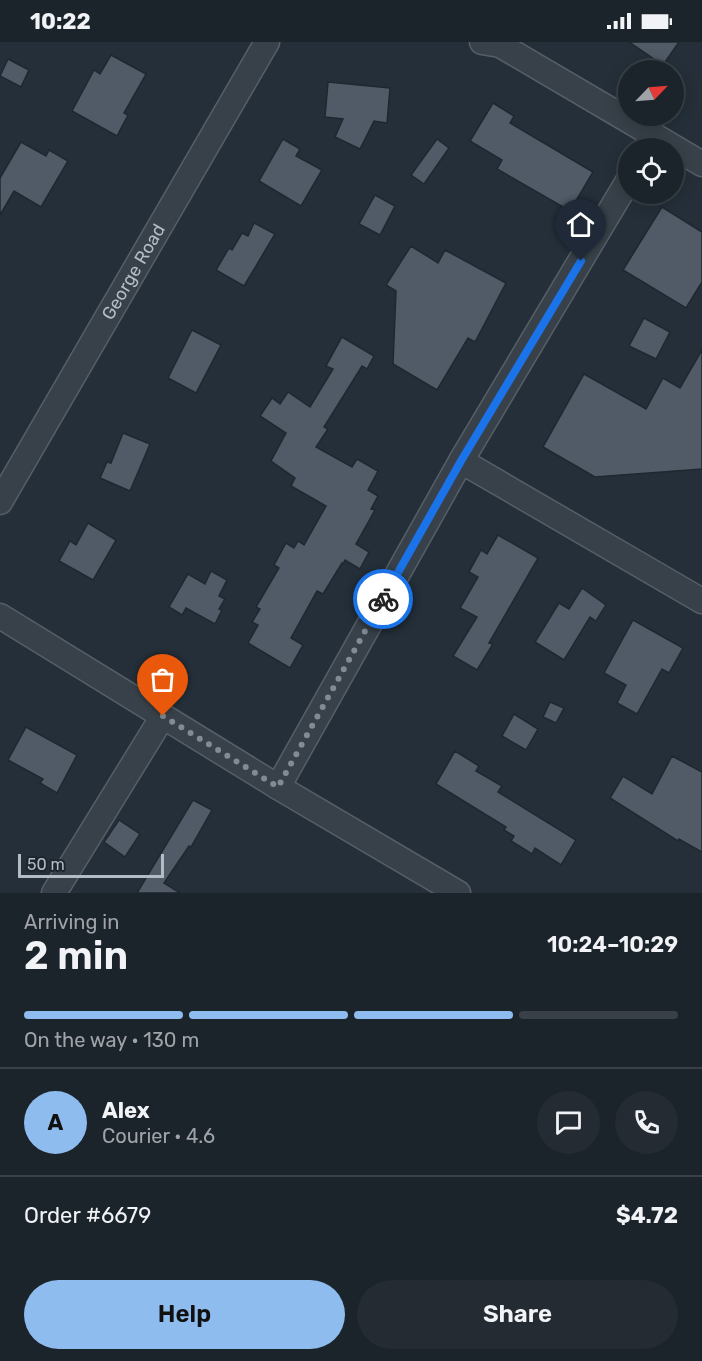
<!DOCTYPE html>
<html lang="en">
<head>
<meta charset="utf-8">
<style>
	:root { --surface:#1b232b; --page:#242b33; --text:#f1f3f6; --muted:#a0a4a9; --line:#394047; --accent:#8fbcef }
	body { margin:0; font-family:Rubik,sans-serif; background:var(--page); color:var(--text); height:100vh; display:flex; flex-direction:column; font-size:22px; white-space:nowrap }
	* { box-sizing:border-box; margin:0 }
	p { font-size:20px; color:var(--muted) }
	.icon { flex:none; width:33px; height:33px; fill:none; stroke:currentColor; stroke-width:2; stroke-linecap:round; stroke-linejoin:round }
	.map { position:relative; height:851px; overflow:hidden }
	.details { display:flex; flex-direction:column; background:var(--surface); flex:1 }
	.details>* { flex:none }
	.needle { width:39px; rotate:65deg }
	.buttons { position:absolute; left:618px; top:18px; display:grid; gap:12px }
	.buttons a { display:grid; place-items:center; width:66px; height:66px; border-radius:50%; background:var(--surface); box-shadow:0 3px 15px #0003,0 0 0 2px var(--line); font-size:30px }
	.scale { position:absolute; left:18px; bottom:15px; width:146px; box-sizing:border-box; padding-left:6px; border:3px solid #b3bcc5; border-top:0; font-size:16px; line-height:21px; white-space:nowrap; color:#b3bcc5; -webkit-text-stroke:4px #1d262e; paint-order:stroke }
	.pin { position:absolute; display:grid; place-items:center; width:51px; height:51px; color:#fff; margin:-62px -26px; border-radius:50% 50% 50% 0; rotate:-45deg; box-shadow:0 0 6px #0007 }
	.pin .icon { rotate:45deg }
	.courier { position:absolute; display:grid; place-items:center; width:60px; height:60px; margin:-30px; border:4px solid #1a73e8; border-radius:50%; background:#fff; color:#222; box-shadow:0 2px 8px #0007 }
	.overview em { font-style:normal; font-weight:600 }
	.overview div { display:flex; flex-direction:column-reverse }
	.overview { display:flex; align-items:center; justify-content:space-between; height:102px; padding:0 24px }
	h1 { font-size:39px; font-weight:600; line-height:45px }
	.bar { display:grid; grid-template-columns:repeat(4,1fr); gap:9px 6px; align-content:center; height:72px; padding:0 24px }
	.bar i { height:8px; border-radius:4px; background:var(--line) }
	.bar .selected { background:var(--accent) }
	.bar p { grid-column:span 4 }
	.line { display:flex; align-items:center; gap:15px; padding:0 24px; border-top:2px solid var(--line) }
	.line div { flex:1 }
	.round { display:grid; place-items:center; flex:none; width:63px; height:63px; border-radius:32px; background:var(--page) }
	.primary-button { display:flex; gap:12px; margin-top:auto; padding:12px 24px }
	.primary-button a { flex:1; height:69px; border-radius:36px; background:var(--accent); color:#111; font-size:24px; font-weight:600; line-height:69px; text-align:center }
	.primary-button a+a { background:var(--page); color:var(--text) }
	.status { display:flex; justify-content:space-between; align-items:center; height:42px; padding:0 30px; background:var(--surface); direction:ltr }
	.status svg { height:16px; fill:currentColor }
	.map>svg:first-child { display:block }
</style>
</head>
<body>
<div class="status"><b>10:22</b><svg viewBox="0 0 49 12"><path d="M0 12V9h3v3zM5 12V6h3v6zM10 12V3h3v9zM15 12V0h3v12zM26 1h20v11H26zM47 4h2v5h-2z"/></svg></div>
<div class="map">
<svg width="702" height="851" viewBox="0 0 702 851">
	<rect width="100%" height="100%" fill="#242f39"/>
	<g fill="#505b67" stroke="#1f2830" stroke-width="1.5">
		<polygon points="629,0 679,0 663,23"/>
		<polygon points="111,13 146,32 124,71 128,73 117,94 72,69 94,28 100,32"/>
		<polygon points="8,17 29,28 21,45 0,34"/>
		<polygon points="328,40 390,46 387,81 374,79 360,107 335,95 343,77 325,75"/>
		<polygon points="493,61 514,74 510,81 593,130 570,169 497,127 502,118 470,99"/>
		<polygon points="283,97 300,107 296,114 322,128 301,164 259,139"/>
		<polygon points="437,97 449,106 424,142 411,133"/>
		<polygon points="21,100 46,114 49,108 68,119 41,165 14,149 0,173 0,136"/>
		<polygon points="375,153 395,164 380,193 359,182"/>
		<polygon points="662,165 702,190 702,240 686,266 623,228"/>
		<polygon points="254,181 275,192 244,244 216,228 229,206 232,208 242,191 248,194"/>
		<polygon points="411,204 438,221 445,208 506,241 475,300 468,296 437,348 393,322 396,249 386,243"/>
		<polygon points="644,276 670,290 656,317 629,304"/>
		<polygon points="192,288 221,303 196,351 168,336"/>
		<polygon points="342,295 374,314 367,327 362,324 324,385 328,387 316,405 352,425 357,417 378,429 368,448 378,454 371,467 375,468 356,502 369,510 360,527 345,518 343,522 342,521 323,552 317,549 291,596 303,603 290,626 248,601 258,583 252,580 260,567 256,565 279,526 274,523 286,501 294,506 298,499 304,503 326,464 291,444 295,436 271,419 286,391 260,374 272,356 280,362 288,350 310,365 333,327 326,324"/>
		<polygon points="702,308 702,427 595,435 543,405 584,332 646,367 663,336 680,346"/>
		<polygon points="123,391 150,402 130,449 100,436 107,420 111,421"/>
		<polygon points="88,481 116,498 93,538 59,519 70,499 76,503"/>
		<polygon points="498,493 538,516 489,601 493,602 477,628 453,614 477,575 460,566 478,535 469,530 481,508 487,512"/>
		<polygon points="211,529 227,538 219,554 225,557 219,567 222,568 215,582 186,566 182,573 169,565 188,532 205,542"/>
		<polygon points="582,546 606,563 596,579 590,575 564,618 535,600 559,561 569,567"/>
		<polygon points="633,578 683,606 669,631 662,627 637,672 617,661 626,643 604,631"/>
		<polygon points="156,611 169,619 160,635 147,627"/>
		<polygon points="550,660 564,666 556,681 543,675"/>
		<polygon points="514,672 538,687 526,708 502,694"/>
		<polygon points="26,685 77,713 57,751 40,741 43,737 8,718"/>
		<polygon points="455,709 479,724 476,729 502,744 498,750 576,798 561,823 535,806 532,812 511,799 514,794 504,788 506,785 436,742"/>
		<polygon points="672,714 702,730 702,810 679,797 678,799 610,756 623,734 652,752"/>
		<polygon points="193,758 212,768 191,805 189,804 164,841 180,851 137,851"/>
		<polygon points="119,778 140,792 125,815 104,800"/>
	</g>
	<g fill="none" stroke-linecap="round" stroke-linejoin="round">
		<g stroke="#565f67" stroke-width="27">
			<g id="minor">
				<polyline points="482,0 500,3 655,94"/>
				<polyline points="648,106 655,94 702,122"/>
				<polyline points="461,419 702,559"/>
				<path id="s1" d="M0,460L267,0"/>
				<polyline points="0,574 278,745 458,851"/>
				<polyline points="278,745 461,419 628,139"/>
				<polyline points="54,851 163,674"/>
			</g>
		</g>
		<use href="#minor" stroke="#384149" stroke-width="24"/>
	</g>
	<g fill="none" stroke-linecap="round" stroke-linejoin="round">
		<polyline stroke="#818b94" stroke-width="6" stroke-dasharray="0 10.8" points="163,674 278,745 383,557"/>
		<polyline stroke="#1a73e8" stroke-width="8" points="383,557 461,419 581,219"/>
	</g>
	<g text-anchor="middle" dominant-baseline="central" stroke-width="4.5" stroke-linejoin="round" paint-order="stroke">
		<g font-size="18" fill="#b3bcc5" stroke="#1d262e">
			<text stroke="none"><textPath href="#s1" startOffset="266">George Road</textPath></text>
		</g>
	</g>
</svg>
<div class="buttons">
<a><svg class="needle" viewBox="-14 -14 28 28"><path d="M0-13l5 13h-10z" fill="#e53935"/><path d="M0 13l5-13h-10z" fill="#a0a4a9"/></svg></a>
<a><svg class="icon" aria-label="locate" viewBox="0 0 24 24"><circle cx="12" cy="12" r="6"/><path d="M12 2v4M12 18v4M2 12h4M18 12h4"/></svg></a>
</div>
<div class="scale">50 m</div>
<div class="pin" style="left:163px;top:674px;background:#ea580c"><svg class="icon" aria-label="bag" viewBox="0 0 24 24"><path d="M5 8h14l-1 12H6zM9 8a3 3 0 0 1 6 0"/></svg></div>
<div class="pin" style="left:581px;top:219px;background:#1f2937"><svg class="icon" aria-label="home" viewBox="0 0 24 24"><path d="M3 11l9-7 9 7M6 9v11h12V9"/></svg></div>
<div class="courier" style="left:383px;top:557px"><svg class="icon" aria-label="bike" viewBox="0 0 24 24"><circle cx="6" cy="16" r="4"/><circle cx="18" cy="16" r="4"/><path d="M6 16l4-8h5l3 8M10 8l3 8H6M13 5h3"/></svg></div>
</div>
<section class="details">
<div class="overview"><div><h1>2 min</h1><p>Arriving in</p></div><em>10:24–10:29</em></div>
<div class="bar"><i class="selected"></i><i class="selected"></i><i class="selected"></i><i></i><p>On the way · 130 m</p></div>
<div class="line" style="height:108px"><b class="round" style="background:var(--accent);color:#111">A</b><div><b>Alex</b><p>Courier · 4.6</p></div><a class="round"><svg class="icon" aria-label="chat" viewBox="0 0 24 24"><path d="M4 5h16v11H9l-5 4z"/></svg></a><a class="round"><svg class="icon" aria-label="phone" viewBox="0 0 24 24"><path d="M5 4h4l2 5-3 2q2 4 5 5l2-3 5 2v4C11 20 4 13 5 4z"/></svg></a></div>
<div class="line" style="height:78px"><div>Order #6679</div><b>$4.72</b></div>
<div class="primary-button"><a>Help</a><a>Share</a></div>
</section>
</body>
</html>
